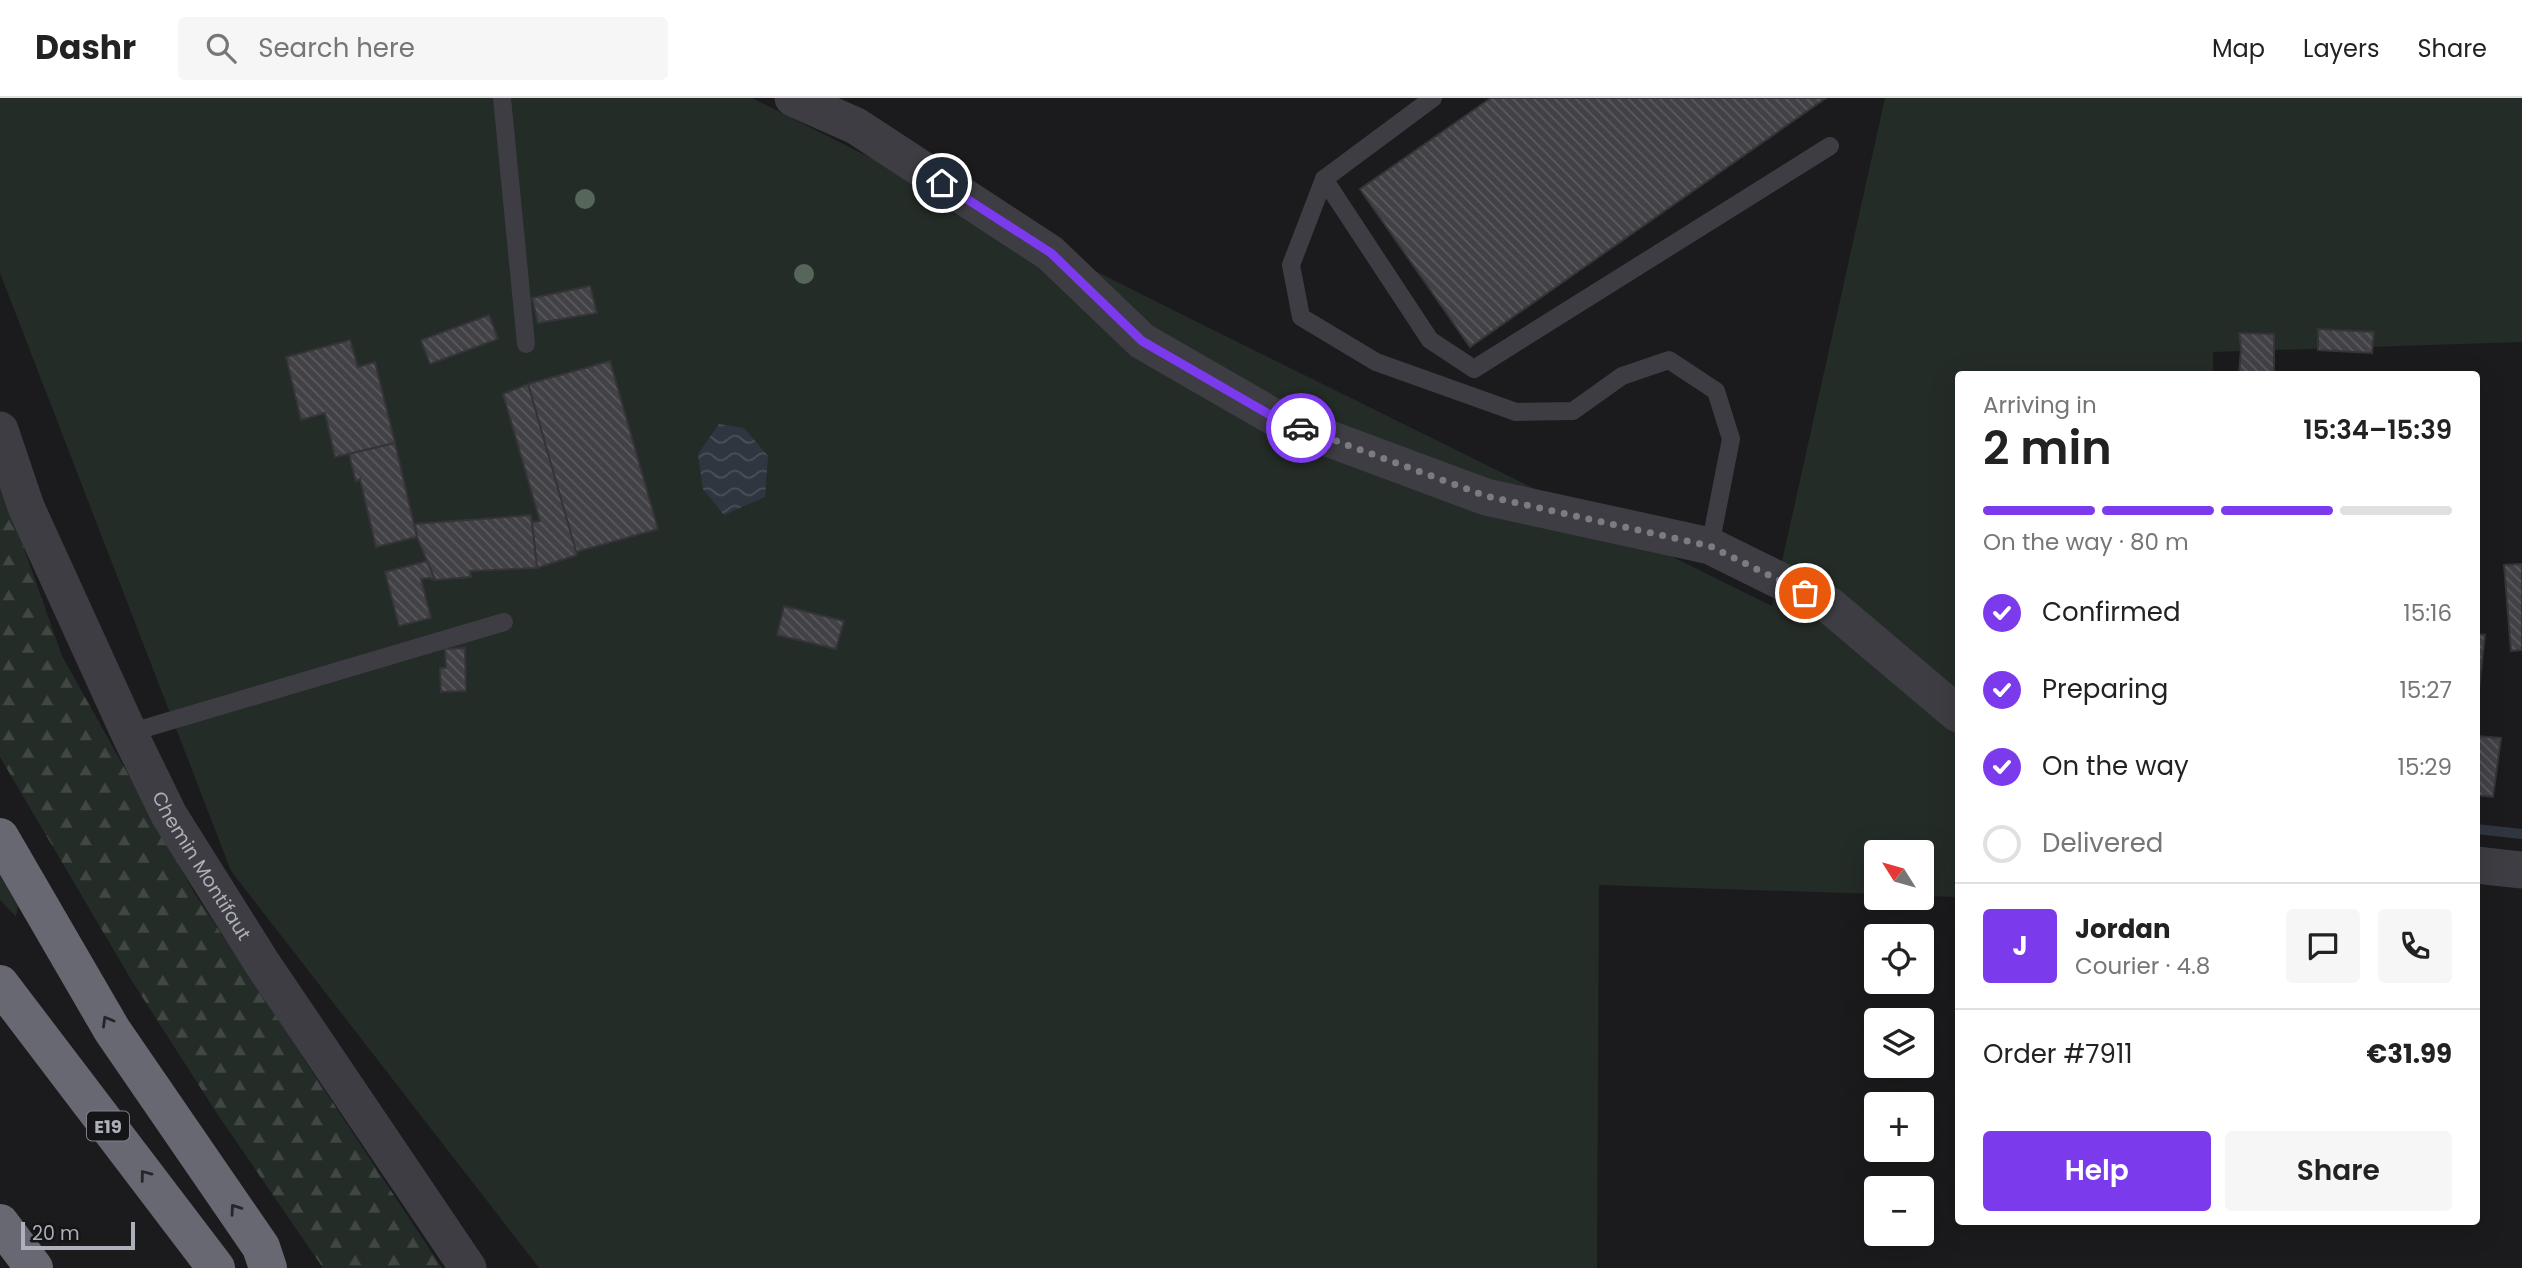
<!DOCTYPE html>
<html lang="en">
<head>
<meta charset="utf-8">
<style>
	:root { --surface:#fff; --page:#f6f6f6; --text:#222; --muted:#767676; --line:#e0e0e0; --accent:#7c3aed }
	body { margin:0; font-family:Poppins,sans-serif; background:var(--page); color:var(--text); height:100vh; display:flex; flex-direction:column; font-size:26px; white-space:nowrap }
	* { box-sizing:border-box; margin:0 }
	p { font-size:23px; color:var(--muted) }
	.icon { flex:none; width:38px; height:38px; fill:none; stroke:currentColor; stroke-width:2; stroke-linecap:round; stroke-linejoin:round }
	.map { position:relative; flex:1; overflow:hidden }
	.side { position:absolute; left:1955px; top:273px; width:525px; height:854px; display:flex; flex-direction:column; background:var(--surface); border-radius:7px; box-shadow:0 7px 28px #0002 }
	.side>* { flex:none }
	.needle { width:46px; rotate:307deg }
	.buttons { position:absolute; left:1864px; top:742px; display:grid; gap:14px }
	.buttons a { display:grid; place-items:center; width:70px; height:70px; border-radius:7px; background:var(--surface); box-shadow:0 7px 28px #0002; font-size:35px }
	.scale { position:absolute; left:21px; bottom:18px; width:114px; box-sizing:border-box; padding-left:7px; border:4px solid #adafbb; border-top:0; font-size:19px; line-height:24px; white-space:nowrap; color:#adafbb; -webkit-text-stroke:5px #151517; paint-order:stroke }
	.pin { position:absolute; display:grid; place-items:center; width:60px; height:60px; color:#fff; margin:-30px; border:4px solid #fff; border-radius:50%; box-shadow:0 2px 7px #0007 }
	.courier { position:absolute; display:grid; place-items:center; width:70px; height:70px; margin:-35px; border:5px solid #7c3aed; border-radius:50%; background:#fff; color:#222; box-shadow:0 2px 9px #0007 }
	.overview em { font-style:normal; font-weight:600 }
	.overview div { display:flex; flex-direction:column-reverse }
	.overview { display:flex; align-items:center; justify-content:space-between; height:119px; padding:0 28px }
	h1 { font-size:46px; font-weight:600; line-height:52px }
	.bar { display:grid; grid-template-columns:repeat(4,1fr); gap:10px 7px; align-content:center; height:84px; padding:0 28px }
	.bar i { height:9px; border-radius:5px; background:var(--line) }
	.bar .current { background:var(--accent) }
	.bar p { grid-column:span 4 }
	.line { display:flex; align-items:center; gap:18px; padding:0 28px; border-top:2px solid var(--line) }
	.line div { flex:1 }
	.round { display:grid; place-items:center; flex:none; width:74px; height:74px; border-radius:7px; background:var(--page) }
	ol { padding:0 28px; list-style:none }
	li { display:flex; align-items:center; gap:21px; height:77px }
	li p { margin-inline-start:auto }
	li .icon { padding:7px; border-radius:50%; background:var(--accent); color:#fff; stroke-width:4 }
	li:last-child { color:var(--muted) }
	li i { width:38px; height:38px; border:4px solid var(--line); border-radius:50% }
	.cta { display:flex; gap:14px; margin-top:auto; padding:14px 28px }
	.cta a { flex:1; height:80px; border-radius:7px; background:var(--accent); color:#fff; font-size:28px; font-weight:600; line-height:80px; text-align:center }
	.cta a+a { background:var(--page); color:var(--text) }
	header { display:flex; align-items:center; gap:42px; box-sizing:border-box; height:98px; padding:0 35px; background:var(--surface); border-bottom:2px solid var(--line) }
	header strong { font-size:33px }
	nav { display:flex; gap:38px; margin-inline-start:auto; font-size:24px }
	.search { width:490px; height:63px; background:var(--page); display:flex; align-items:center; gap:18px; box-sizing:border-box; padding:0 24px; border-radius:7px; color:var(--muted); font-size:26px }
	.map>svg:first-child { display:block }
</style>
</head>
<body>
<header>
<strong>Dashr</strong>
<div class="search"><svg class="icon" aria-label="search" viewBox="0 0 24 24"><circle cx="10" cy="10" r="6"/><path d="M15 15l6 6"/></svg>Search here</div>
<nav><a>Map</a><a>Layers</a><a>Share</a></nav>
</header>
<div class="map">
<svg width="2522" height="1170" viewBox="0 0 2522 1170">
	<defs>
		<pattern id="forest-firs" width="22" height="20" patternUnits="userSpaceOnUse" patternTransform="scale(1.75)"><rect width="22" height="20" fill="#242c27"/><path d="M5 1l3.5 6h-7zM16 11l3.5 6h-7z" fill="#414844"/></pattern>
		<pattern id="water-waves" width="16" height="10" patternUnits="userSpaceOnUse" patternTransform="scale(1.75)"><rect width="16" height="10" fill="#303640"/><path d="M0 5q4-4 8 0t8 0" fill="none" stroke="#4b515a"/></pattern>
		<pattern id="building-back-hatch" width="6" height="6" patternUnits="userSpaceOnUse" patternTransform="scale(1.75)"><rect width="6" height="6" fill="#424246"/><path d="M-1 5l2 2M0 0l6 6M5-1l2 2" fill="none" stroke="#5b5b5f"/></pattern>
	</defs>
	<rect width="100%" height="100%" fill="#1b1a1c"/>
	<g fill="#242c27">
		<polygon points="0,0 752,0 1181,216 1772,508 1885,0 2522,0 2522,244 2213,254 2213,276 1958,276 1958,799 1922,798 1922,754 1876,754 1876,796 1599,787 1597,1170 539,1170 231,773 0,175"/>
		<polygon points="0,778 18,808 16,819 0,802"/>
	</g>
	<polygon fill="url(#forest-firs)" points="0,382 62,558 195,796 442,1170 323,1170 216,1014 132,883 0,659"/>
	<polygon fill="url(#water-waves)" points="719,326 744,330 768,358 765,399 724,417 703,391 698,356"/>
	<g fill="none" stroke-linecap="round" stroke-linejoin="round">
		<polyline stroke="#303640" stroke-width="10" points="2476,731 2522,736"/>
	</g>
	<g fill="url(#building-back-hatch)" stroke="#353438" stroke-width="2">
		<polygon points="1491,0 1826,0 1470,249 1360,91"/>
		<polygon points="590,188 597,215 538,225 532,200"/>
		<polygon points="489,217 498,241 430,266 421,242"/>
		<polygon points="2318,231 2374,234 2372,255 2318,252"/>
		<polygon points="2239,235 2274,236 2274,276 2239,276 2241,251"/>
		<polygon points="350,242 358,269 375,264 395,345 335,359 325,315 301,322 286,259"/>
		<polygon points="610,263 658,431 576,454 528,286"/>
		<polygon points="528,286 577,457 537,470 532,424 540,423 503,296"/>
		<polygon points="395,345 417,439 376,449 360,381 356,384 349,356"/>
		<polygon points="531,417 537,470 470,473 471,479 435,482 417,439 415,426"/>
		<polygon points="427,463 435,482 429,480 421,481 431,520 399,528 385,474"/>
		<polygon points="2522,466 2522,552 2511,553 2504,467"/>
		<polygon points="784,508 844,523 836,551 777,537"/>
		<polygon points="2476,536 2485,537 2479,591 2476,591"/>
		<polygon points="465,550 466,593 441,594 440,570 446,570 445,551"/>
		<polygon points="2476,638 2501,640 2493,699 2476,697"/>
	</g>
	<g fill="none" stroke-linecap="round" stroke-linejoin="round">
		<g stroke="#3d3d43" stroke-width="18">
			<polyline points="502,0 526,246"/>
			<polyline points="1324,81 1433,0"/>
			<polyline points="1710,448 1731,341 1716,293 1669,262 1622,278 1573,313 1516,314 1376,264 1301,219 1291,167 1324,81 1430,242 1474,271 1830,48"/>
			<polyline points="129,635 504,524"/>
		</g>
		<g stroke="#3d3d43" stroke-width="37">
			<polyline points="793,0 856,28 1050,155 1142,243 1279,322 1486,399 1710,448 1829,507 1958,616"/>
			<path id="s1" d="M0,332L26,409L129,635L169,717L262,865L468,1170"/>
			<polyline points="2476,767 2522,772"/>
		</g>
		<g stroke="#686872" stroke-width="38">
			<polyline points="0,739 112,932 261,1149 268,1170"/>
			<polyline points="0,886 216,1170"/>
			<polyline points="0,1125 34,1170"/>
		</g>
	</g>
	<g fill="#56665b">
		<circle cx="585" cy="101" r="10"/>
		<circle cx="804" cy="176" r="10"/>
	</g>
	<defs><path id="oneway-chevron" d="M-2-3.5L2.5 0L-2 3.5" fill="none" stroke-width="1.6" stroke-linecap="round" stroke-linejoin="round" transform="scale(1.75)"/></defs>
	<g stroke="#262629">
		<use href="#oneway-chevron" transform="translate(107 923) rotate(-120)"/>
		<use href="#oneway-chevron" transform="translate(145 1077) rotate(-127)"/>
		<use href="#oneway-chevron" transform="translate(235 1111) rotate(-125)"/>
	</g>
	<g fill="none" stroke-linecap="round" stroke-linejoin="round">
		<polyline stroke="#7a7b83" stroke-width="7" stroke-dasharray="0 12.6" points="1301,330 1486,398 1710,448 1805,495"/>
		<polyline stroke="#7c3aed" stroke-width="9" points="942,85 1051,155 1142,243 1279,322 1301,330"/>
	</g>
	<g text-anchor="middle" dominant-baseline="central" stroke-width="5" stroke-linejoin="round" paint-order="stroke">
		<rect fill="#151517" stroke="#7f818a" stroke-width="2" x="87" y="1013.5" width="42" height="29" rx="5"/>
		<g font-size="18" font-weight="bold" fill="#adafbb">
			<text x="108" y="1028">E19</text>
		</g>
		<g font-size="19" fill="#adafbb" stroke="#151517">
			<text stroke="none"><textPath href="#s1" startOffset="481">Chemin Montifaut</textPath></text>
		</g>
	</g>
</svg>
<div class="buttons">
<a><svg class="needle" viewBox="-14 -14 28 28"><path d="M0-13l5 13h-10z" fill="#e53935"/><path d="M0 13l5-13h-10z" fill="#767676"/></svg></a>
<a><svg class="icon" aria-label="locate" viewBox="0 0 24 24"><circle cx="12" cy="12" r="6"/><path d="M12 2v4M12 18v4M2 12h4M18 12h4"/></svg></a>
<a><svg class="icon" aria-label="layers" viewBox="0 0 24 24"><path d="M12 4l9 5-9 5-9-5zM3 14l9 5 9-5"/></svg></a>
<a>+</a>
<a>−</a>
</div>
<div class="scale">20 m</div>
<div class="pin" style="left:1805px;top:495px;background:#ea580c"><svg class="icon" aria-label="bag" viewBox="0 0 24 24"><path d="M5 8h14l-1 12H6zM9 8a3 3 0 0 1 6 0"/></svg></div>
<div class="pin" style="left:942px;top:85px;background:#1f2937"><svg class="icon" aria-label="home" viewBox="0 0 24 24"><path d="M3 11l9-7 9 7M6 9v11h12V9"/></svg></div>
<div class="courier" style="left:1301px;top:330px"><svg class="icon" aria-label="car" viewBox="0 0 24 24"><path d="M5 17H2v-5l4-1 3-4h7l3 4 3 1v5h-3M9 17h6M6 11h13"/><circle cx="7" cy="17" r="2"/><circle cx="17" cy="17" r="2"/></svg></div>
<section class="side">
<div class="overview"><div><h1>2 min</h1><p>Arriving in</p></div><em>15:34–15:39</em></div>
<div class="bar"><i class="current"></i><i class="current"></i><i class="current"></i><i></i><p>On the way · 80 m</p></div>
<ol>
<li><svg class="icon" aria-label="check" viewBox="0 0 24 24"><path d="M5 12l5 5 9-10"/></svg>Confirmed<p>15:16</p></li>
<li><svg class="icon" aria-label="check" viewBox="0 0 24 24"><path d="M5 12l5 5 9-10"/></svg>Preparing<p>15:27</p></li>
<li><svg class="icon" aria-label="check" viewBox="0 0 24 24"><path d="M5 12l5 5 9-10"/></svg>On the way<p>15:29</p></li>
<li><i></i>Delivered</li>
</ol>
<div class="line" style="height:126px"><b class="round" style="background:var(--accent);color:#fff">J</b><div><b>Jordan</b><p>Courier · 4.8</p></div><a class="round"><svg class="icon" aria-label="chat" viewBox="0 0 24 24"><path d="M4 5h16v11H9l-5 4z"/></svg></a><a class="round"><svg class="icon" aria-label="phone" viewBox="0 0 24 24"><path d="M5 4h4l2 5-3 2q2 4 5 5l2-3 5 2v4C11 20 4 13 5 4z"/></svg></a></div>
<div class="line" style="height:91px"><div>Order #7911</div><b>€31.99</b></div>
<div class="cta"><a>Help</a><a>Share</a></div>
</section>
</div>
</body>
</html>
